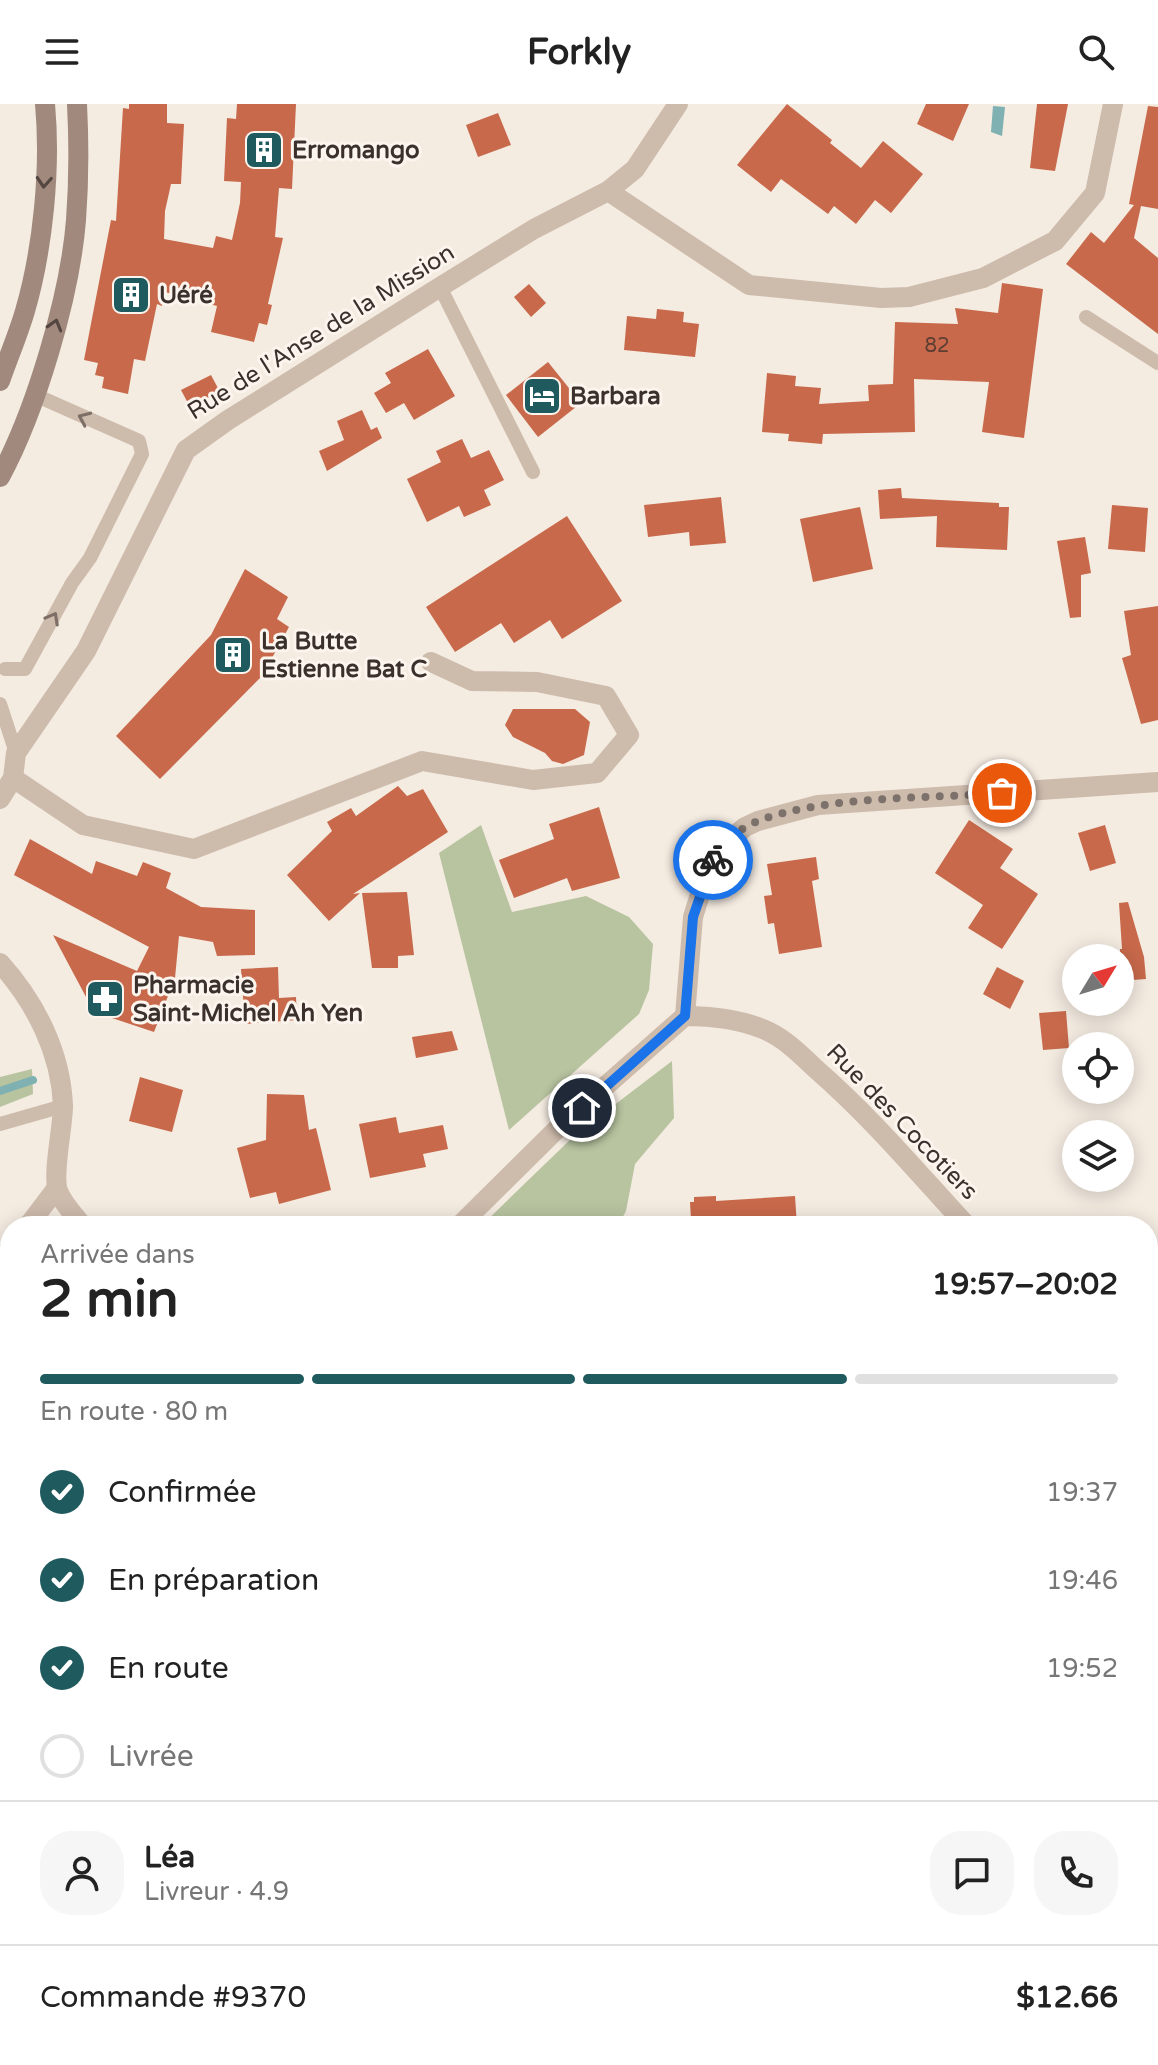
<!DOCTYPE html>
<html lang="fr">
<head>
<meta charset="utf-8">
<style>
	:root { --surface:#fff; --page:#f6f6f6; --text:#222; --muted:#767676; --line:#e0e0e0; --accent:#1f5a5e }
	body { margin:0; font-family:"Varela Round",sans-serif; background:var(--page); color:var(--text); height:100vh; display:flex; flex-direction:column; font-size:30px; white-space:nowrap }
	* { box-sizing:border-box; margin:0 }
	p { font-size:26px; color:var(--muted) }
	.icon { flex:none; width:44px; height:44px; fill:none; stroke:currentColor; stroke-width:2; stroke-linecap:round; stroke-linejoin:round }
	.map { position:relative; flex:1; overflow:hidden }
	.details { position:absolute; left:0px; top:1112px; width:1158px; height:850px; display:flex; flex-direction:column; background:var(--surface); border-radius:32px 32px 0 0; box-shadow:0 4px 20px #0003 }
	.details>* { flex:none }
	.needle { width:52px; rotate:52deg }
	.fabs { position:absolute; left:1062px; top:840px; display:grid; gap:16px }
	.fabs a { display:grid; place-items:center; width:72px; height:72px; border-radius:50%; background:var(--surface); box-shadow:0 4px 20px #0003; font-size:40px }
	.pin { position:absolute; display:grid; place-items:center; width:68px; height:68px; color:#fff; margin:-34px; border:4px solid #fff; border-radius:50%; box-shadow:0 2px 8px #0007 }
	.courier { position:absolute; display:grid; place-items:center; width:80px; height:80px; margin:-40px; border:6px solid #1a73e8; border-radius:50%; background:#fff; color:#222; box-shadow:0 2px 10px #0007 }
	.summary em { font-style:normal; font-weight:700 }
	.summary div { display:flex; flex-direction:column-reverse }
	.summary { display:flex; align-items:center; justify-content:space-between; height:136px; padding:0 40px }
	h1 { font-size:52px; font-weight:700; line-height:60px }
	.bar { display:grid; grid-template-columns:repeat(4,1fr); gap:12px 8px; align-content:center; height:96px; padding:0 40px }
	.bar i { height:10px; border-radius:6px; background:var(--line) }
	.bar .selected { background:var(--accent) }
	.bar p { grid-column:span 4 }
	.line { display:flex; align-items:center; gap:20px; padding:0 40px; border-top:2px solid var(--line) }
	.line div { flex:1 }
	.round { display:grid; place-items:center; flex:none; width:84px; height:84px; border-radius:32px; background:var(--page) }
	ol { padding:0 40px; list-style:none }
	li { display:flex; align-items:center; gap:24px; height:88px }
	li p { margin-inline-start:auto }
	li .icon { padding:8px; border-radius:50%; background:var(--accent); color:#fff; stroke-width:4 }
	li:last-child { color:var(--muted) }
	li i { width:44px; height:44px; border:4px solid var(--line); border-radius:50% }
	header { display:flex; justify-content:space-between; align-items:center; height:104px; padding:0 40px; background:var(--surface); font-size:36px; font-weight:700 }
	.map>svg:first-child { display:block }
</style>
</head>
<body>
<header><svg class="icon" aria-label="menu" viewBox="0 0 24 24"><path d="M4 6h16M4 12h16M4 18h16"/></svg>Forkly<svg class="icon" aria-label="search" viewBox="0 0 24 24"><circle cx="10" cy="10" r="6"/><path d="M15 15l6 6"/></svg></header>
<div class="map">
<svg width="1158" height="1961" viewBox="0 0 1158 1961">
	<rect width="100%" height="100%" fill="#f4ebe1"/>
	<g fill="#b8c4a0">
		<polygon points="481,721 512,808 586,792 629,813 653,840 649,886 639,910 509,1026 439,749"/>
		<polygon points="672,957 674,1014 635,1060 626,1107 618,1122 481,1122 575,1031"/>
		<polygon points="32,965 33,990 0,1003 0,973"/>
		<polygon points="10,1166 10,1231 0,1240 0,1180"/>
		<polygon points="0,1242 10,1253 10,1526 0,1530"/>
		<polygon points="1148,1433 1158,1437 1158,1939 1148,1939"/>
		<polygon points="10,1809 10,1952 177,1952 175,1961 0,1961 0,1820"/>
		<polygon points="697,1952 779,1952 779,1961 663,1961"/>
	</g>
	<polygon fill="#7fb0b2" points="993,2 1005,3 1002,32 991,28"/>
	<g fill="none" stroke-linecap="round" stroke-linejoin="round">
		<polyline stroke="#7fb0b2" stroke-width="8" points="0,987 33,976"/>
	</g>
	<g fill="#c8694b">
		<polygon points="129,0 167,0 167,19 184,20 181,80 171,80 165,107 164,135 213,144 216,132 232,136 240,99 241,78 224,77 227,14 236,15 237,0 296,0 292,85 279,84 275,133 283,134 268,200 272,201 267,221 259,219 254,238 211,228 217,202 165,188 162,202 157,200 145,257 134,255 128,290 102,284 104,273 95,271 98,259 84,256 111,116 116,117 123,4 129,5"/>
		<polygon points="787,0 832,36 830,39 861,64 883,37 923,70 891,109 875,96 856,120 834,102 828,110 781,75 771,88 737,61"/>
		<polygon points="926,0 969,0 953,37 917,20"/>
		<polygon points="1037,0 1068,0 1055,67 1030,64"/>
		<polygon points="1148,2 1158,3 1158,105 1141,102 1134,134 1158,154 1158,230 1066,160 1091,128 1104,139 1134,101 1129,100"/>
		<polygon points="498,9 511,41 478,53 466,21"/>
		<polygon points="1002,179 1043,185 1024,334 982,328 989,278 914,275 915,328 823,330 822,340 788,337 789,330 762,328 767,269 796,272 795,282 821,284 819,300 869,297 868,281 893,280 895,218 958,220 955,204 998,209"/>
		<polygon points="529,180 546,199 531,213 514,193"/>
		<polygon points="657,205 684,208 683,218 699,220 695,253 624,246 627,212 656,215"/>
		<polygon points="428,245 455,292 414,316 404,299 386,309 374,289 391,279 385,269"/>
		<polygon points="548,258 581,299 538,333 506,291"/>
		<polygon points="211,271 220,288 190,303 181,286"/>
		<polygon points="362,306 371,326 377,323 382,334 327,367 319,347 344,336 337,317"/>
		<polygon points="462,335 471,354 489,346 504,376 484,386 491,401 464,413 459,402 427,418 407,375 441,358 436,347"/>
		<polygon points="901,384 902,394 999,399 999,403 1009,403 1007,446 936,443 937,412 880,415 878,386"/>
		<polygon points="721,393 726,439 690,442 689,428 648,433 644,401"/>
		<polygon points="1112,401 1148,404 1145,448 1108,445"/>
		<polygon points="860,403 873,465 813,478 800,415"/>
		<polygon points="567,412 622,497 562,535 550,516 514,539 501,519 455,548 426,503"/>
		<polygon points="1085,433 1091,469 1081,471 1081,513 1070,514 1057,437"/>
		<polygon points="245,465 288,493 277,515 289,523 262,572 160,675 116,632 211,531"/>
		<polygon points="1158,502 1158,616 1141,620 1122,554 1131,551 1124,507"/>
		<polygon points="513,605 575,605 590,618 584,651 563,660 552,657 545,649 513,633 505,621"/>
		<polygon points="398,682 407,692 423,685 448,728 353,790 360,789 329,817 287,771 332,727 327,718 351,704 356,712"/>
		<polygon points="599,703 620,774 572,787 567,774 514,794 499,756 554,735 549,720"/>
		<polygon points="969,716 1013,745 1000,764 1038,790 1002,845 968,824 983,801 935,769"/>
		<polygon points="1105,721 1116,759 1090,767 1078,729"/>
		<polygon points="30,735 92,770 96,757 137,772 143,758 171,769 166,784 201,803 255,806 255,851 217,852 213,838 179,832 175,874 154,928 94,908 53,831 137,867 149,843 14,771"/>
		<polygon points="816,753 819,775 812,777 822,843 779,850 774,819 768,820 764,792 772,791 767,760"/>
		<polygon points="407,788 414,851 398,852 398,864 372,864 362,789"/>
		<polygon points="1128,798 1144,853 1146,875 1120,877 1120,845 1122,845 1119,799"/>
		<polygon points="278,863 279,894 296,893 297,916 245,920 241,865"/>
		<polygon points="997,863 1024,877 1010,905 983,890"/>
		<polygon points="1066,907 1069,944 1043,946 1039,909"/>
		<polygon points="452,927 458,946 416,954 412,933"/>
		<polygon points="140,973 183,986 172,1028 129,1017"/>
		<polygon points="267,990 304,991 309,1026 316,1024 331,1086 279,1100 276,1088 250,1094 237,1044 266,1036"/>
		<polygon points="396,1013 399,1029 443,1021 448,1045 423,1050 426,1063 370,1074 359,1020"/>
		<polygon points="716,1092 716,1097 795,1092 797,1122 736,1122 736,1115 691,1116 690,1098 694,1098 694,1093"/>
	</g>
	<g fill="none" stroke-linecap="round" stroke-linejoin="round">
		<g stroke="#cdbbac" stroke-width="14">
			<polyline points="440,183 533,368"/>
			<polyline points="1086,213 1158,259"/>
			<polyline points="5,565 25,565 72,479 90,454 142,350 139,337 35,291"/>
			<polyline points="0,600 16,649"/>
			<polyline points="0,1020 63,1002"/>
		</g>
		<g stroke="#cdbbac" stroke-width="20">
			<polyline points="608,87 749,181 881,194 909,193 983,174 1055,137 1095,89 1113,0"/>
			<polyline points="13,674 83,721 194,745 422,657 533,676 597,669 629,631 606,592 537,578 472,577 431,558"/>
			<polyline points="0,695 13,674 16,649 86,547 186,346 228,316 440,183 534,125 608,87 635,65 678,0"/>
			<polyline points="685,912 693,813 702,784 720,744 745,723 758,717 818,701 1158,678"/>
			<polyline points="28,1122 56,1085"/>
			<polyline points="0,1159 10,1145"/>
		</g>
		<g stroke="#cdbbac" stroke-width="20">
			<path d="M0,859C35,898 61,948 63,1002C63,1022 52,1071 58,1087C63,1100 74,1111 83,1122"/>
			<path d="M459,1122L558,1024L685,912C712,912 738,915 763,925C785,934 801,951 817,966C872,1014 918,1069 967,1122"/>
			<polyline points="1148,1166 1158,1164"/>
		</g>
		<g stroke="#a18a7d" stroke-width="20">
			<path d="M0,277C8,254 18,231 25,207C43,145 51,64 45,0"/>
			<path d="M0,373C36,306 70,192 76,116C79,77 79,39 77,0"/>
			<polyline points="428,1952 444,1961"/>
			<polyline points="987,1952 1026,1961"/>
			<polyline points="1073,1952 1103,1961"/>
			<polyline points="371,1961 387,1952"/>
			<polyline points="536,1961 554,1952"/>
		</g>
	</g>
	<defs><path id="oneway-chevron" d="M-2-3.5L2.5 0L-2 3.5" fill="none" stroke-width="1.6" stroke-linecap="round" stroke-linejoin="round" transform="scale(2)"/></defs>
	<g stroke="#544640">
		<use href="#oneway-chevron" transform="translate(44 78) rotate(94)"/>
		<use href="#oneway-chevron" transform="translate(55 221) rotate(-74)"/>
	</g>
	<g stroke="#7d6f65">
		<use href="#oneway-chevron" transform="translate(84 314) rotate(-156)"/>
		<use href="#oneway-chevron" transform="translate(53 514) rotate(-61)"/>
	</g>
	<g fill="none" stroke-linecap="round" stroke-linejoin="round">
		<path stroke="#7c716b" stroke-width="8" stroke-dasharray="0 14.4" d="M713,756C723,738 738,725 758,717C827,691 926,695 1002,689"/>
		<polyline stroke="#1a73e8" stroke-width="10" points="582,1004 685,912 693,813 713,756"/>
	</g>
	<defs>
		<g id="building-square" transform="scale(2)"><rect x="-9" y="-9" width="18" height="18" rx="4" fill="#1f5a5e" stroke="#fbf5ee"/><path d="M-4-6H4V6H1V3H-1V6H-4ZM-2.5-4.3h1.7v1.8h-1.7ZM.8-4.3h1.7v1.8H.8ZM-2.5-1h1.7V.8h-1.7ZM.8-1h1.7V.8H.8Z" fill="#fff"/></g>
		<g id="hotel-square" transform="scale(2)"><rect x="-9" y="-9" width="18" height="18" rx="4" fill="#1f5a5e" stroke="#fbf5ee"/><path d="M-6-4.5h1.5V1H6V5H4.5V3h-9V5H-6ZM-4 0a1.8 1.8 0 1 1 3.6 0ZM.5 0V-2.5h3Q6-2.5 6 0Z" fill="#fff"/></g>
		<g id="pharmacy-square" transform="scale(2)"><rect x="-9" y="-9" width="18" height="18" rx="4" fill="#1f5a5e" stroke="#fbf5ee"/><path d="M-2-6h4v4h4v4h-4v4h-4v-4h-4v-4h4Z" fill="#fff"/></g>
	</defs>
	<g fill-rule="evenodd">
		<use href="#building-square" x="264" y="46"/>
		<use href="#building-square" x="131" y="191"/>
		<use href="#hotel-square" x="542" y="292"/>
		<use href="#building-square" x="233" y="551"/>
		<use href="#pharmacy-square" x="105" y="895"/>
	</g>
	<g text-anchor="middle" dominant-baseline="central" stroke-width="6" stroke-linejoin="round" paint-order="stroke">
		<g font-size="20" fill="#5e3e33">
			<text x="937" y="242">82</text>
		</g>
		<g font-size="24" font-weight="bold" fill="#3b302b" stroke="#fbf5ee" text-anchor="start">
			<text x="292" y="46">Erromango</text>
			<text x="159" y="191">Uéré</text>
			<text x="570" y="292">Barbara</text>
			<text x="261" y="537">La Butte<tspan x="261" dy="28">Estienne Bat C</tspan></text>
			<text x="133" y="881">Pharmacie<tspan x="133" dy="28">Saint-Michel Ah Yen</tspan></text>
		</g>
		<g font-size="24" fill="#3b302b" stroke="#fbf5ee">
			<text transform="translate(321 228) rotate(-32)">Rue de l'Anse de la Mission</text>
			<text transform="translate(902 1018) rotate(46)">Rue des Cocotiers</text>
		</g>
	</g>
</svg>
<div class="fabs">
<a><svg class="needle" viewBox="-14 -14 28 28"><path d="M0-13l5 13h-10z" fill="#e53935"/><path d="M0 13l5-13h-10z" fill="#767676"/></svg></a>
<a><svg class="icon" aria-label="locate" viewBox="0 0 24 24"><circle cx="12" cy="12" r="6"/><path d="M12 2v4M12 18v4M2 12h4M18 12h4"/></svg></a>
<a><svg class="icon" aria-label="layers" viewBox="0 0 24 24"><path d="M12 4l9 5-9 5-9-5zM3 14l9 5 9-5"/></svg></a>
</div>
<div class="pin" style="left:1002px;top:689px;background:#ea580c"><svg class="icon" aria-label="bag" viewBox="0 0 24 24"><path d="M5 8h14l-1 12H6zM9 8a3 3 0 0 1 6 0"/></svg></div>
<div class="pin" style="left:582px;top:1004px;background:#1f2937"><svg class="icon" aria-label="home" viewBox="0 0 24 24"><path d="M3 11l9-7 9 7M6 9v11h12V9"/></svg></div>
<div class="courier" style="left:713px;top:756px"><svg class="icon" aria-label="bike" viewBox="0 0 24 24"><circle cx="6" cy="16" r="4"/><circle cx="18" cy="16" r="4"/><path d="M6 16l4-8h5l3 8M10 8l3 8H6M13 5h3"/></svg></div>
<section class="details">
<div class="summary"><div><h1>2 min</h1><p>Arrivée dans</p></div><em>19:57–20:02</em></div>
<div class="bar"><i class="selected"></i><i class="selected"></i><i class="selected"></i><i></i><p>En route · 80 m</p></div>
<ol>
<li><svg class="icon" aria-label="check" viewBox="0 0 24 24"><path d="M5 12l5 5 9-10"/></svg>Confirmée<p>19:37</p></li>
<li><svg class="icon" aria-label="check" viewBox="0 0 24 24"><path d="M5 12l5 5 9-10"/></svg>En préparation<p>19:46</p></li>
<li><svg class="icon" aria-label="check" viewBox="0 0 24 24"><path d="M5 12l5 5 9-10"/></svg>En route<p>19:52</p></li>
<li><i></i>Livrée</li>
</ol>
<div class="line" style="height:144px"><a class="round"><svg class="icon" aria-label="person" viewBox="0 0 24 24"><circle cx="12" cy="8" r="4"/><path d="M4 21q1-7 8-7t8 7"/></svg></a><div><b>Léa</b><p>Livreur · 4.9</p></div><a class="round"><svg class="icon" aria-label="chat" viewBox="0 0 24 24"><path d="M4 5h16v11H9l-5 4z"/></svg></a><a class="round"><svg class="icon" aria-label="phone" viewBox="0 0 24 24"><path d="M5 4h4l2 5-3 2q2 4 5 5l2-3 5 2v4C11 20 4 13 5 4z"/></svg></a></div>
<div class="line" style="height:104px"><div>Commande #9370</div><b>$12.66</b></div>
</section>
</div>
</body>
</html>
